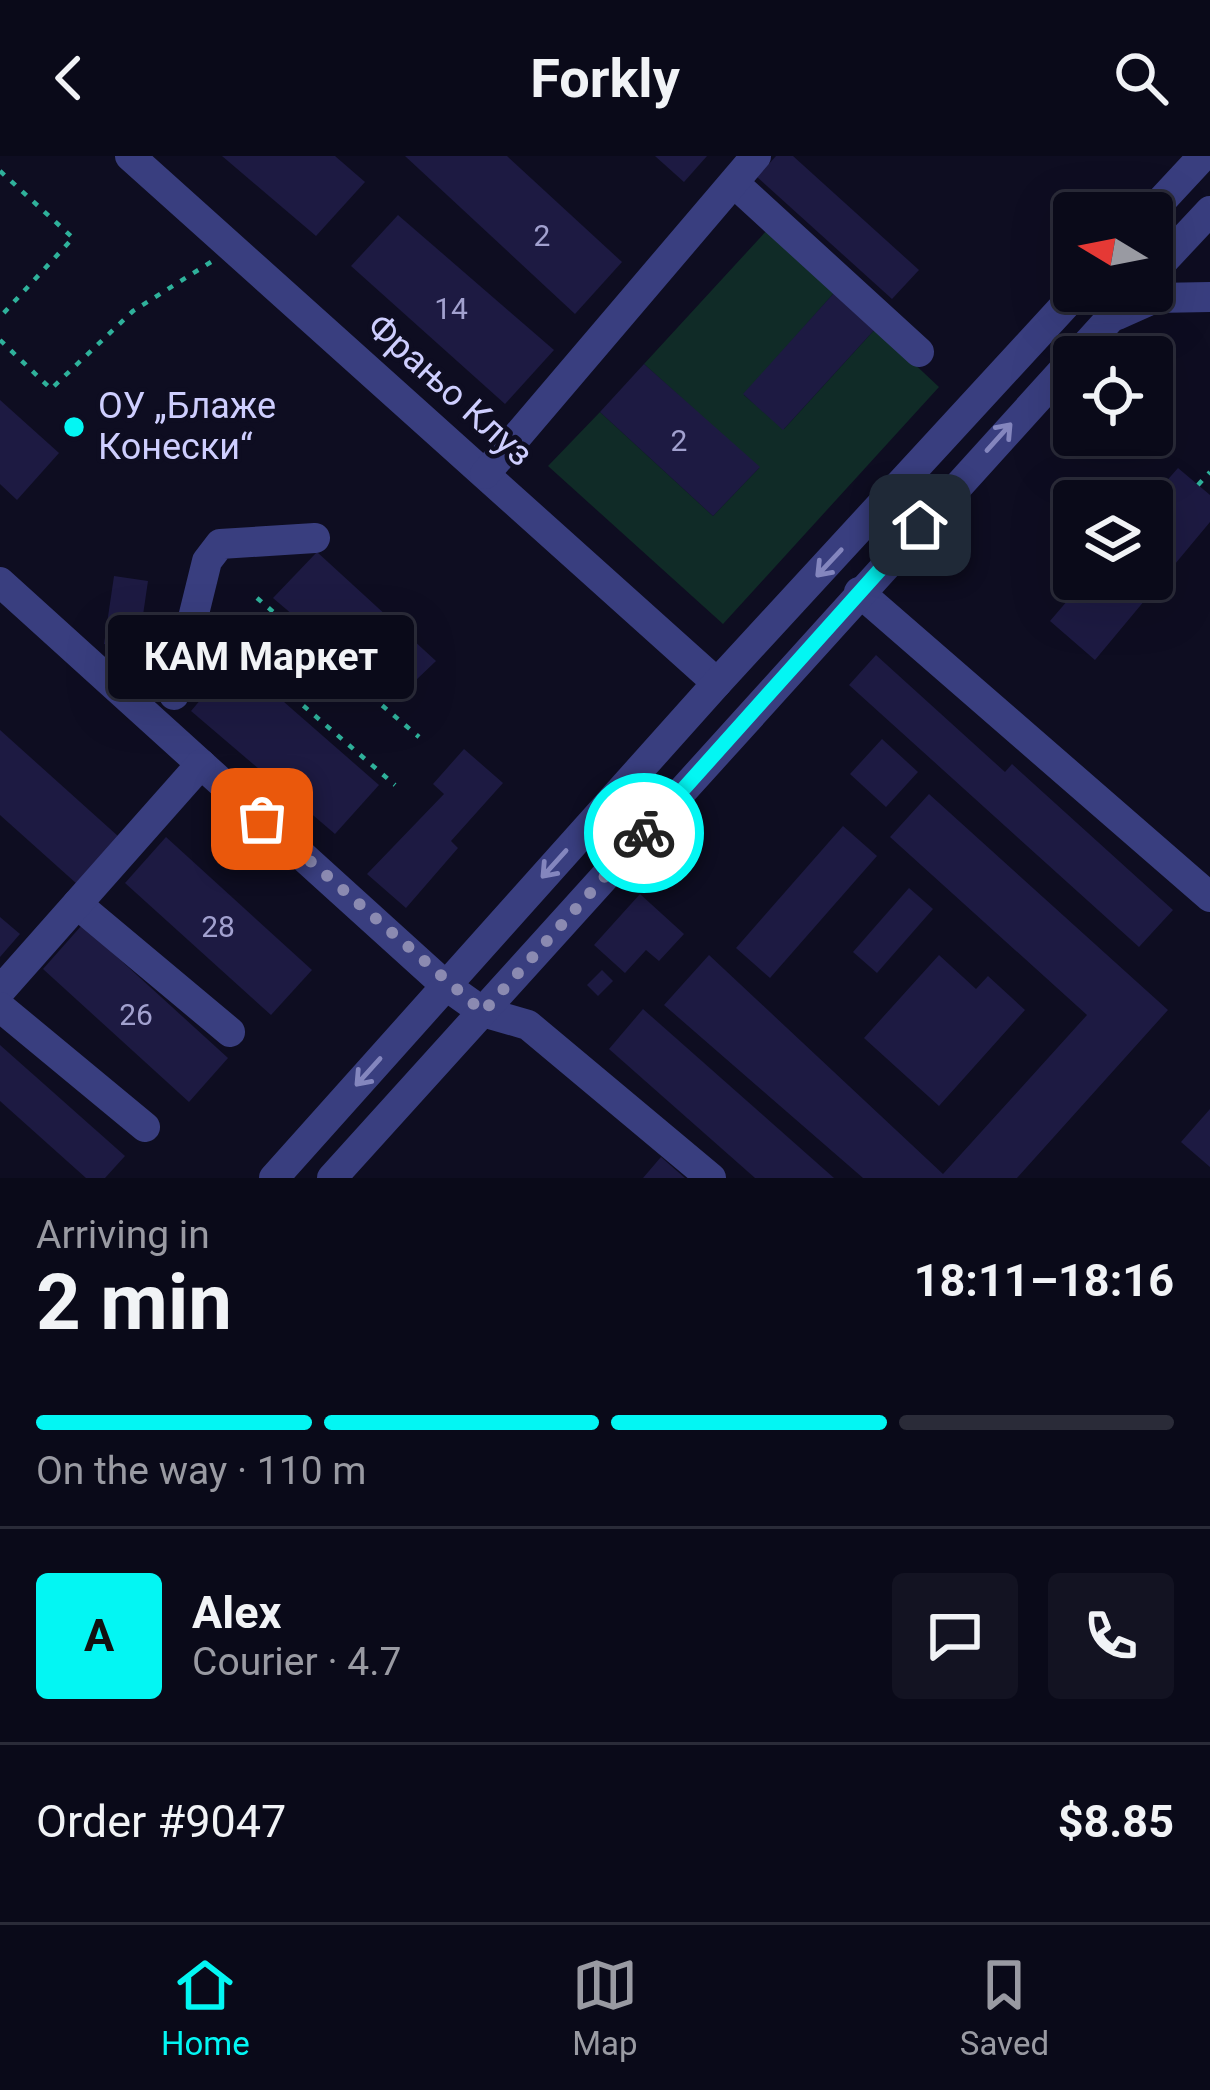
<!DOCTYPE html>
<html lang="en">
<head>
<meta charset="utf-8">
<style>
	:root { --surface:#0a0a19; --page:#131322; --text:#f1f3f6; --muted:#999aa2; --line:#2a2b38; --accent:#03f6f3 }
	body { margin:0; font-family:Roboto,sans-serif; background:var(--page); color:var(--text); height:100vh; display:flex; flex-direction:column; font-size:45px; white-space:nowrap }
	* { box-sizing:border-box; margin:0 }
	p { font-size:39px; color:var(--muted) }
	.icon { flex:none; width:66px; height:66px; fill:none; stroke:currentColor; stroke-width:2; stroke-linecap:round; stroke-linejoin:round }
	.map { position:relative; height:1022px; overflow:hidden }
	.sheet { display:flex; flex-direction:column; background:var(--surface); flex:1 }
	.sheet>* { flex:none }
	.needle { width:78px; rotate:280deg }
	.fabs { position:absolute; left:1053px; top:36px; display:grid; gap:24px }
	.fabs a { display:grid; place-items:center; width:120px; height:120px; border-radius:12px; background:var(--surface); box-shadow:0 12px 48px #0002,0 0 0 3px var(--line); font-size:60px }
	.pin { position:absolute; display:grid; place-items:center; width:102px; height:102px; color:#fff; margin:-51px; border-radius:24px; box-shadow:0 6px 18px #0006 }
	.courier { position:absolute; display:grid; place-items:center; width:120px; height:120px; margin:-60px; border:9px solid #03f6f3; border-radius:50%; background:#fff; color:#222; box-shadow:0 3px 15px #0007 }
	.bubble { position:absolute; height:84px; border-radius:12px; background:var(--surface); box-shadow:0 12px 48px #0002,0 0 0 3px var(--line); font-size:39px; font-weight:700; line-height:84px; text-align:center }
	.overview em { font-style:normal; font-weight:700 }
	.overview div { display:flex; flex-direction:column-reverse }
	.overview { display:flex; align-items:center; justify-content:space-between; height:204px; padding:0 36px }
	h1 { font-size:78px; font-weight:700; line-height:90px }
	.bar { display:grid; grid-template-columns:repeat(4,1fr); gap:18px 12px; align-content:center; height:144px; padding:0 36px }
	.bar i { height:15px; border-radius:9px; background:var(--line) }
	.bar .selected { background:var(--accent) }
	.bar p { grid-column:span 4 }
	.line { display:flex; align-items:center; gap:30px; padding:0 36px; border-top:3px solid var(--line) }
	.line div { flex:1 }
	.round { display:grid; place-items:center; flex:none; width:126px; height:126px; border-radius:12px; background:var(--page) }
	header { display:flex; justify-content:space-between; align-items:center; height:156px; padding:0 36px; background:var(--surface); font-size:54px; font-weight:700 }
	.tabs { display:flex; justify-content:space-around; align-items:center; height:168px; border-top:3px solid var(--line); background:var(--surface); font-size:33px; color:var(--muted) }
	.tabs a { display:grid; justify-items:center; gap:6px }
	.tabs .selected { color:var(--accent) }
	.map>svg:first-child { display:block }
</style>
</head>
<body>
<header><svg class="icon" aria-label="back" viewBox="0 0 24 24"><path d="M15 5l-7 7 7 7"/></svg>Forkly<svg class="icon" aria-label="search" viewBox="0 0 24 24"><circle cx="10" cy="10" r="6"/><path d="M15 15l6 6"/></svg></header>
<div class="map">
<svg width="1210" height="1022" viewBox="0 0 1210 1022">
	<rect width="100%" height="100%" fill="#0e0d21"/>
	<polygon fill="#102b27" points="769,72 834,137 744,239 784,273 876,172 939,231 723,468 548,310 600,256 713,360 759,312 644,208"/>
	<g fill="#1d1a42">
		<polygon points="222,0 335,0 365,26 316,80"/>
		<polygon points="405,0 507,0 622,106 575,158"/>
		<polygon points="655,0 707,0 684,26"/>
		<polygon points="776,0 793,0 919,114 892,143 757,21"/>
		<polygon points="398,59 554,194 505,248 351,110"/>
		<polygon points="834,137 876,172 783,274 743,238"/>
		<polygon points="644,208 760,311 713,360 600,256"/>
		<polygon points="0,244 59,297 17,344 0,328"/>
		<polygon points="1178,312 1210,339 1210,366 1095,504 1050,465 1086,423 1152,423 1149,345"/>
		<polygon points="317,396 436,505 394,545 273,442"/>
		<polygon points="114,420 148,425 138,493 104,488"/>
		<polygon points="876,499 1005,616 1012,608 1173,754 1139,791 849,529"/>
		<polygon points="235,503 379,629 335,678 191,555"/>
		<polygon points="0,574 119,681 77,728 0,659"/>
		<polygon points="882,583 918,616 886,651 850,618"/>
		<polygon points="464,593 503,627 451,685 458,692 406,752 367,718 444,638 433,628"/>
		<polygon points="929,638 1168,854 1017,1022 863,1022 664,849 709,799 943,1018 1087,859 890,681"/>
		<polygon points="843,670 877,700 770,822 736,792"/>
		<polygon points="166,681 312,814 271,859 125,727"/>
		<polygon points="909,732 933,753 877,817 853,796"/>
		<polygon points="640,738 684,778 659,805 646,794 625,817 594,789"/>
		<polygon points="0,761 20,778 0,801"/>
		<polygon points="82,769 228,902 189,946 43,813"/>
		<polygon points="939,799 976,833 988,820 1025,854 939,950 864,882"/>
		<polygon points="602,814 613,825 598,840 587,829"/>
		<polygon points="643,853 834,1022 755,1022 609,893"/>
		<polygon points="0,889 125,1000 105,1022 86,1022 0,945"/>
		<polygon points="1210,953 1210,1011 1181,986"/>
		<polygon points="661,1001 685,1022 643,1022"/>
	</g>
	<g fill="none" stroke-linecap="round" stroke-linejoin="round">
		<g stroke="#2fb19b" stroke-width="4.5" stroke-dasharray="6 9" stroke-linecap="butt">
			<polyline points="0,15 73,82 0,161"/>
			<polyline points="0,184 51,233 133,155 211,106"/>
			<polyline points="1198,329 1210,316"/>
			<polyline points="257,442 419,581"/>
			<polyline points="224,481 395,629"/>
			<polyline points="295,542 335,495"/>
		</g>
		<g stroke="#393e7f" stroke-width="30">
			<polyline points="130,0 717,527"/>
			<polyline points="734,27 919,196"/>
			<polyline points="1150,57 1203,0"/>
			<polyline points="1152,117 1210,55"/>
			<polyline points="1117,159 1155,142 1210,141"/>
			<polyline points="485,318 756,0"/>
			<polyline points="0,426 445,829 483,856 528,869 711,1022"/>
			<polyline points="859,436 1210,741"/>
			<polyline points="174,539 207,405 220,388 315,382"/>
			<polyline points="77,748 230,876"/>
			<polyline points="0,835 201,608"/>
			<polyline points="0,851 145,971"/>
			<polyline points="274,1022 717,527 1078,135"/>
			<polyline points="332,1022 1135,135"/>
		</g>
	</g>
	<defs><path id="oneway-shaft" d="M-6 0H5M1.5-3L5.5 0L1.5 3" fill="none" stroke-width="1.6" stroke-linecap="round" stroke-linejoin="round" transform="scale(3)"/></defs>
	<g stroke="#8486be">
		<use href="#oneway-shaft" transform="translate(999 281) rotate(-48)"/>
		<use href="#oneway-shaft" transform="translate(829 407) rotate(133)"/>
		<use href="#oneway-shaft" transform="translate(554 708) rotate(132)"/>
		<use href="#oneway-shaft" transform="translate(368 916) rotate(132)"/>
	</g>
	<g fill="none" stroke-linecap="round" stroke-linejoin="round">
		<polyline stroke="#8b8ab1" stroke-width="12" stroke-dasharray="0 21.6" points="262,663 483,856 644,677"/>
		<polyline stroke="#03f6f3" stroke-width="15" points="644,677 920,369"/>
	</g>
	<circle fill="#03f6f3" stroke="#0e0d21" stroke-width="4.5" cx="74" cy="271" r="12"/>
	<g text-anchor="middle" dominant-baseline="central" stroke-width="9" stroke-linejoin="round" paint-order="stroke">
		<g font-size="30" fill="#a2a1cf">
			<text x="542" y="79">2</text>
			<text x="451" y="152">14</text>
			<text x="679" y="284">2</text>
			<text x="218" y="770">28</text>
			<text x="136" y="858">26</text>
		</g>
		<g font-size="36" fill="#cecefe" stroke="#0e0d21">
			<text transform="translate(450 234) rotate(42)">Фрањо Клуз</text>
		</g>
		<g font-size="36" fill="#cecefe" stroke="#0e0d21" text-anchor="start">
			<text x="98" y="250">ОУ „Блаже<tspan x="98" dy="41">Конески“</tspan></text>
		</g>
	</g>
</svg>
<div class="fabs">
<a><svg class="needle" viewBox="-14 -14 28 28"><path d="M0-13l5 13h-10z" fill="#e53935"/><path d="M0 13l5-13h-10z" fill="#999aa2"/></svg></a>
<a><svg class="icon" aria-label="locate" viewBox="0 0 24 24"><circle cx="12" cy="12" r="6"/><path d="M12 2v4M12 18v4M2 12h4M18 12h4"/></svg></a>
<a><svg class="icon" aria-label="layers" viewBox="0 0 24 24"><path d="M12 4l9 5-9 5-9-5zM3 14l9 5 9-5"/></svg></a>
</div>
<div class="pin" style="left:262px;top:663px;background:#ea580c"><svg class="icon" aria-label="bag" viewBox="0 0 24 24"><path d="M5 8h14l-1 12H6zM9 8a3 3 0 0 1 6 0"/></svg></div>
<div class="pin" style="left:920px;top:369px;background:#1f2937"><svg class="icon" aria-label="home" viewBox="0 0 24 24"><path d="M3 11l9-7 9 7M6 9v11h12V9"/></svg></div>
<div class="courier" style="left:644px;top:677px"><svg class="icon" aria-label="bike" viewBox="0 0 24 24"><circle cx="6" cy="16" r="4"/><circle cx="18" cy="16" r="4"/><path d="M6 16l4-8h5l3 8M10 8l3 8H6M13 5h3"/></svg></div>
<div class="bubble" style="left:108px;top:459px;width:306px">КАМ Маркет</div>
</div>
<section class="sheet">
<div class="overview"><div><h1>2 min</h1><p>Arriving in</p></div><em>18:11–18:16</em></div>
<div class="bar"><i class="selected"></i><i class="selected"></i><i class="selected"></i><i></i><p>On the way · 110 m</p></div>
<div class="line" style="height:216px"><b class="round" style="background:var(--accent);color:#111">A</b><div><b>Alex</b><p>Courier · 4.7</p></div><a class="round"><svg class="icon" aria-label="chat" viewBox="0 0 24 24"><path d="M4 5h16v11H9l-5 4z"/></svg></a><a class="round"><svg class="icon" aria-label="phone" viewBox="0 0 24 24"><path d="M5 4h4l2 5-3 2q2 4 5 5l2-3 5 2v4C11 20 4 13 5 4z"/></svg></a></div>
<div class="line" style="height:156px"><div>Order #9047</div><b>$8.85</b></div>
</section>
<nav class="tabs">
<a class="selected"><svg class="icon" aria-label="home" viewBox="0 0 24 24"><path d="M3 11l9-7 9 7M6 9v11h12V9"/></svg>Home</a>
<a><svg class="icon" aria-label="map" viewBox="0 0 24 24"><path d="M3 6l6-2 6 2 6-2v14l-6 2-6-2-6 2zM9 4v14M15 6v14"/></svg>Map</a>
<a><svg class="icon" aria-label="saved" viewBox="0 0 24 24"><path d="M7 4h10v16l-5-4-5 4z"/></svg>Saved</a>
</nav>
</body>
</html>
